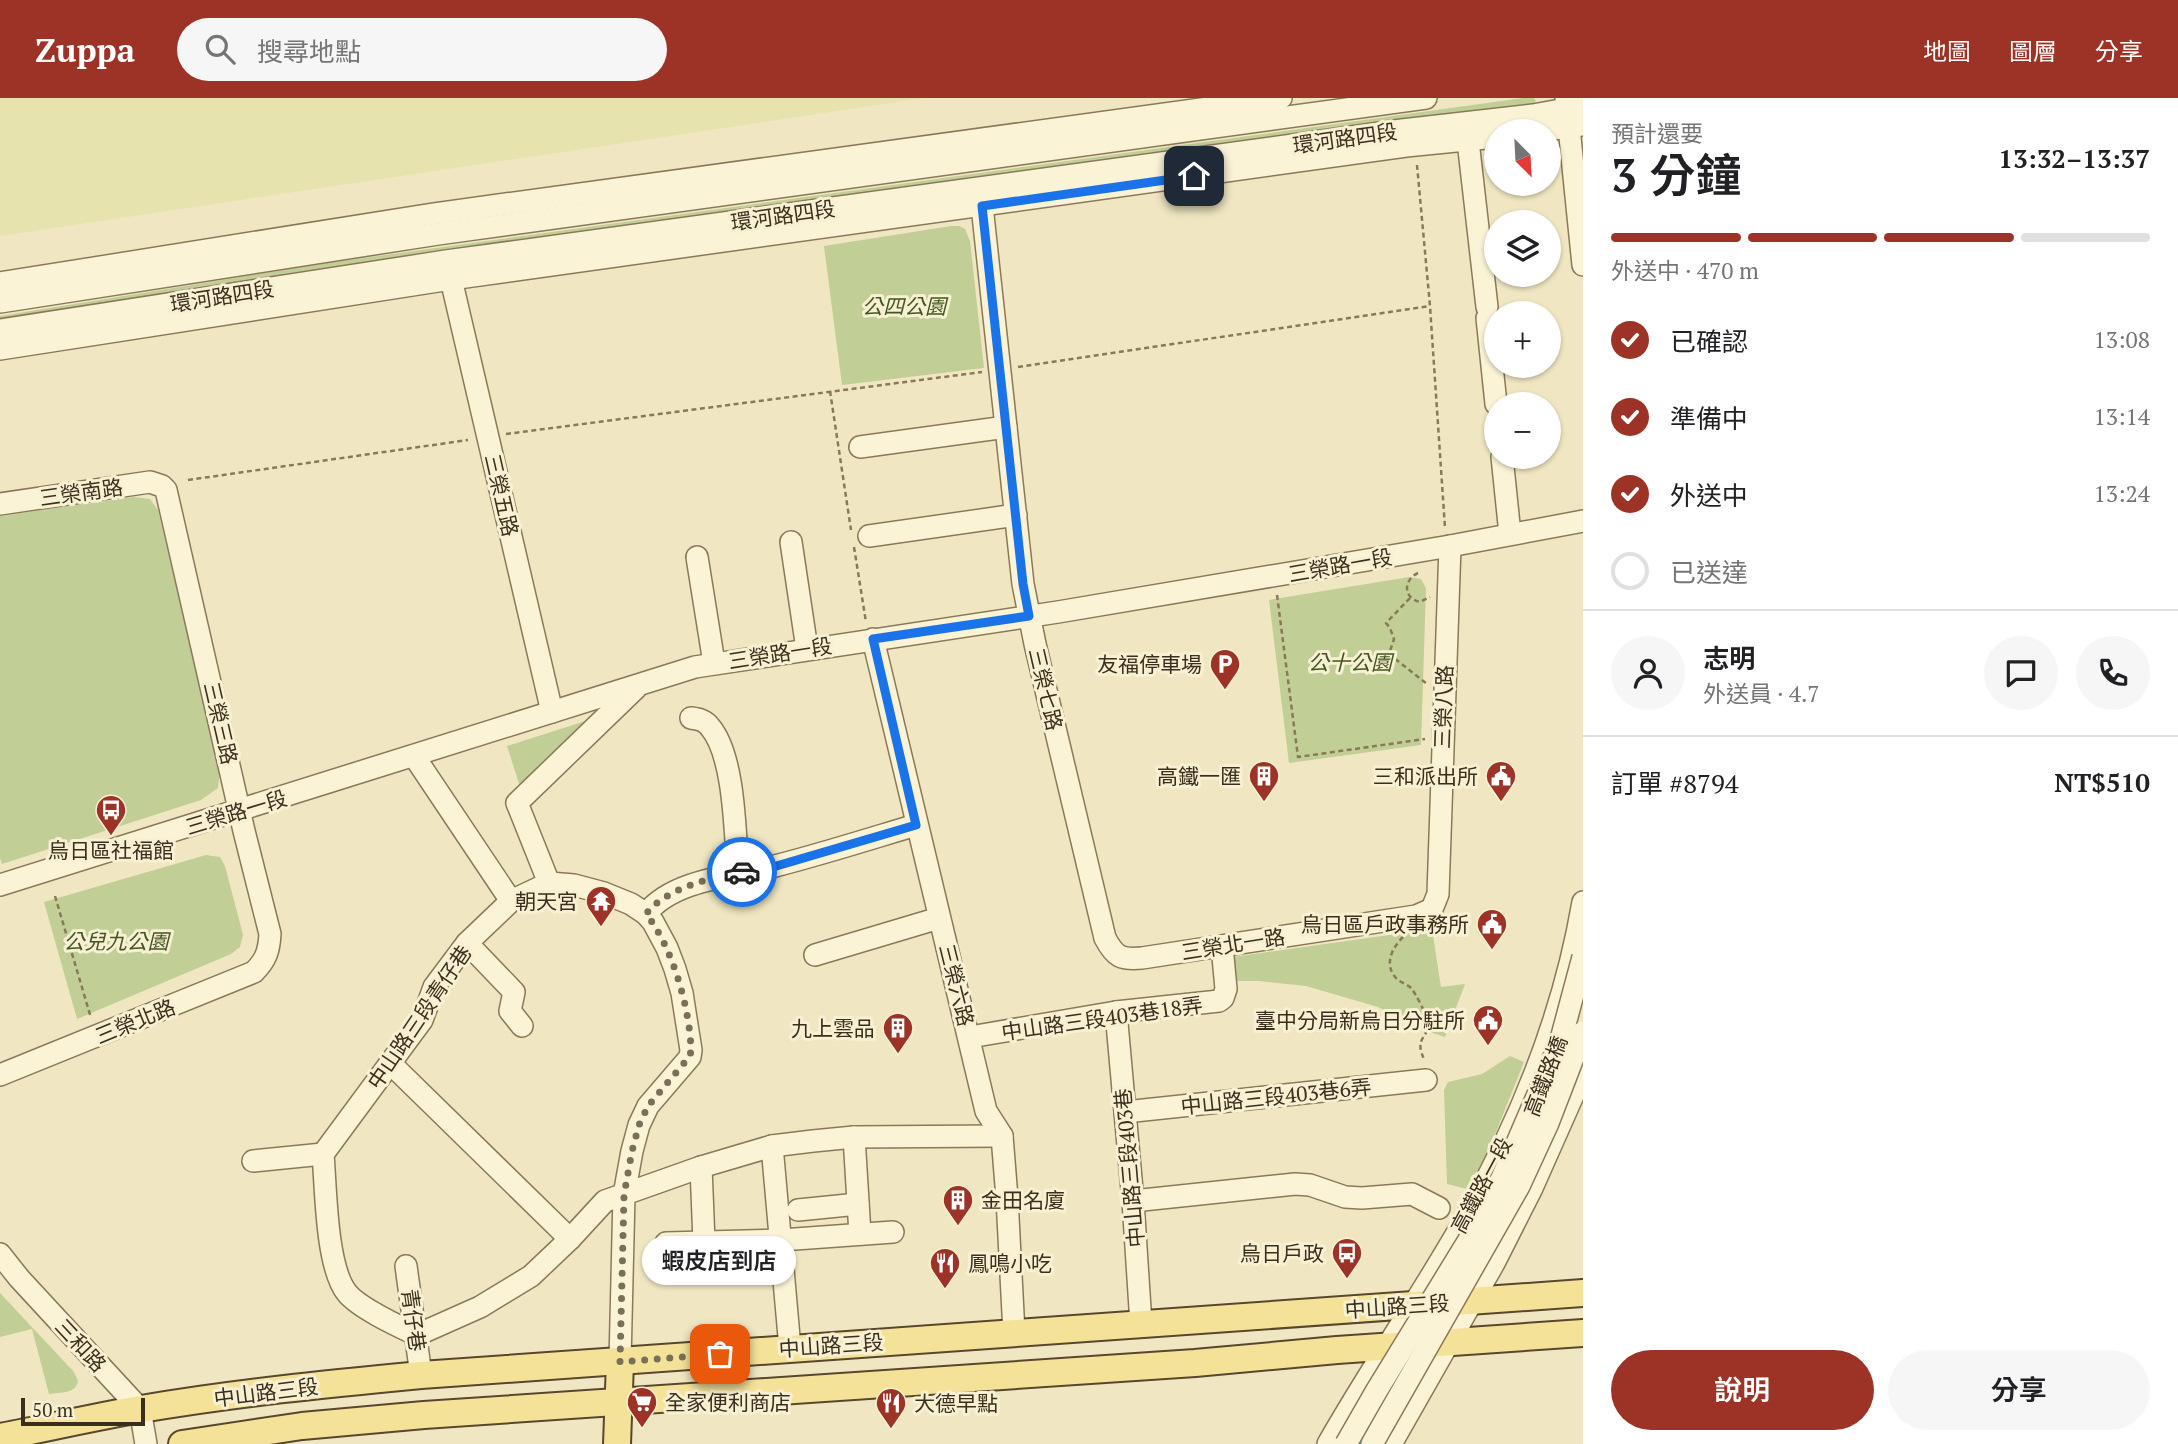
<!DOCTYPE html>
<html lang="zh-TW">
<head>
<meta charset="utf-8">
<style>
	:root { --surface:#fff; --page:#f6f6f6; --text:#202124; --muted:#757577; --line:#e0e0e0; --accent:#9c3326 }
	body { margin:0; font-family:"PT Serif","Noto Sans TC",serif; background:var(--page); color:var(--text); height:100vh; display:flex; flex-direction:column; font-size:26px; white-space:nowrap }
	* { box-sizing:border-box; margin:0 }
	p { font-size:23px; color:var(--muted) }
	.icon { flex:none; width:38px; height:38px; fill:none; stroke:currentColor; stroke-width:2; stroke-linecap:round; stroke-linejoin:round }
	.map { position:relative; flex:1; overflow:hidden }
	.sheet { display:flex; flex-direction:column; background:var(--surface); width:595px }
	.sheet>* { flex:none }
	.needle { width:46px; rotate:156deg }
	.tools { position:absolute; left:1484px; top:21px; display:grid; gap:14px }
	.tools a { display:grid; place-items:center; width:77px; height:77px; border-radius:50%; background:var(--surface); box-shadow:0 2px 5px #0004; font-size:35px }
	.scale { position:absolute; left:21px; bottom:18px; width:124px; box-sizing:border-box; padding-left:7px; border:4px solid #3a2e1d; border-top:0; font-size:19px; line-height:24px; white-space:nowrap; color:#3a2e1d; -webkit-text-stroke:5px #f7f0d2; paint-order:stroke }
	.pin { position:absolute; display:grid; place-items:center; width:60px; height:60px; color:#fff; margin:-30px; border-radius:14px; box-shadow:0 4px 10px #0006 }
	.courier { position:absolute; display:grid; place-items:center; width:70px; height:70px; margin:-35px; border:5px solid #1a73e8; border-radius:50%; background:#fff; color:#222; box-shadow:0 2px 9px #0007 }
	.bubble { position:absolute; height:49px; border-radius:24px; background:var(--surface); box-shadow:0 2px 5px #0004; font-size:23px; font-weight:600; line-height:49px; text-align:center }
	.summary em { font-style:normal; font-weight:600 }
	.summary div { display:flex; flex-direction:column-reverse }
	.summary { display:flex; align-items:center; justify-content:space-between; height:119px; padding:0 28px }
	h1 { font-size:46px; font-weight:600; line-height:52px }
	.bar { display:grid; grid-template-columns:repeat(4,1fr); gap:10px 7px; align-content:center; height:84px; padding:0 28px }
	.bar i { height:9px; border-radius:5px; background:var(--line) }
	.bar .selected { background:var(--accent) }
	.bar p { grid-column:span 4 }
	.line { display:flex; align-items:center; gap:18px; padding:0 28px; border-top:2px solid var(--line) }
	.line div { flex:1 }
	.round { display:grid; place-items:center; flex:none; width:74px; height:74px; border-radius:37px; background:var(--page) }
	ol { padding:0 28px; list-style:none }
	li { display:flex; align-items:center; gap:21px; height:77px }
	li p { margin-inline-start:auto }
	li .icon { padding:7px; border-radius:50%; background:var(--accent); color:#fff; stroke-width:4 }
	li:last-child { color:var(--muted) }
	li i { width:38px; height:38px; border:4px solid var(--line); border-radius:50% }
	.primary-button { display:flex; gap:14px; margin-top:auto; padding:14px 28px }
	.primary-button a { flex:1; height:80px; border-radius:42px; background:var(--accent); color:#fff; font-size:28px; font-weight:600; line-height:80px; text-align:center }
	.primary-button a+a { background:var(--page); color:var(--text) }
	header { display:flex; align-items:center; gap:42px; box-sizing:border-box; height:98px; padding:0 35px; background:var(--accent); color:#fff }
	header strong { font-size:33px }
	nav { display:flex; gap:38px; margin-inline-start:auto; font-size:24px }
	.search { width:490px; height:63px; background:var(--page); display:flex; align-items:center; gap:18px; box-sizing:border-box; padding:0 24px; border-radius:38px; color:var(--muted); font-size:26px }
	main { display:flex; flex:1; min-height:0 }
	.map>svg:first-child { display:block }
</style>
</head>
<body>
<header>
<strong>Zuppa</strong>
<div class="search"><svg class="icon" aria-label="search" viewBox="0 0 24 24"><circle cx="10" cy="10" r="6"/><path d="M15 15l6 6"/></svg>搜尋地點</div>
<nav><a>地圖</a><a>圖層</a><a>分享</a></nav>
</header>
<main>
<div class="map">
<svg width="1583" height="1346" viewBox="0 0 1583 1346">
	<rect width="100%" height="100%" fill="#f0e7c2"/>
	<polygon fill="#e6e3af" points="0,0 924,0 0,138"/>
	<g fill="#c1ce96">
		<polygon points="1523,0 1534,0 1536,3 1532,7 0,225 0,218 327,165"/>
		<polygon points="951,128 959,128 965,131 970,143 984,270 842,287 824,148"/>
		<polygon points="134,399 150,401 158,412 220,672 218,690 201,702 2,766 0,760 0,418"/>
		<polygon points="1409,479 1421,481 1426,490 1421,647 1289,665 1269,502"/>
		<polygon points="598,619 522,695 507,648"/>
		<polygon points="206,757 220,759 225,768 243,837 240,849 231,856 77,921 44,804"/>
		<polygon points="1432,831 1441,889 1465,886 1445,939 1414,929 1378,909 1306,888 1259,883 1234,883 1232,859"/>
		<polygon points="1510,958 1524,964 1482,1069 1471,1092 1447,1086 1444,992 1448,984 1482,976"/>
		<path d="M0,1195L74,1274L78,1283C76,1296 61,1294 49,1296L32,1231L0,1239Z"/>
	</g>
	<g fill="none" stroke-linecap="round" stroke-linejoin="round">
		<polyline stroke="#6b918c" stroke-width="5" points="1359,1346 1372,1325"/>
		<g stroke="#8a7959" stroke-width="24">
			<g id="minor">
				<polyline points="1566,0 1583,167"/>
				<polyline points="1539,33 1581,27"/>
				<polyline points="1468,43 1487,209"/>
				<path d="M982,108L1023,486L1035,546L1105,840C1115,859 1121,862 1142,860L1416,818L1432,811L1438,796L1450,448"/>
				<polyline points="451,181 552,614"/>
				<polyline points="0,185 433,116 1281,0"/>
				<polyline points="0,204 438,136 1426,0"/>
				<polyline points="1487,220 1496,306"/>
				<polyline points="0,232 446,163 1402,32 1533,17 1583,8"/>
				<polyline points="0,251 451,181 1406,48 1496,39"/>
				<polyline points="860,349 1006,329"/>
				<polyline points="1502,359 1510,436"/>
				<path d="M0,406L150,384L162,388L166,392L244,733L270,836C269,853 266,862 254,874L0,977"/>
				<polyline points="869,438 1016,417"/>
				<polyline points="791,444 807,551"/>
				<polyline points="697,459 714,565"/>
				<polyline points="873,541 986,1013 1002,1038 1007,1100 1014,1235"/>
				<path d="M691,620C698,621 705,622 710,629C735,658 735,737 738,775"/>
				<polyline points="414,658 511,803"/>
				<polyline points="549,785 517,705 636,590"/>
				<polyline points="0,787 695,569 1058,514 1450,448 1583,423"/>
				<path d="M646,816C673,781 735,778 775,768C822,756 869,741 916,727"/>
				<polyline points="467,845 514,894 510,913 522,928"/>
				<polyline points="815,857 939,820"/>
				<polyline points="1116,914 1133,1103 1141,1226"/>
				<polyline points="970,939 1116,914 1219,903 1223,900 1226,891 1222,848"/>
				<polyline points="390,965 570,1141"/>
				<polyline points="1125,1014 1426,982"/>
				<polyline points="854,1039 860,1136"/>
				<polyline points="772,1048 790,1250"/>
				<polyline points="253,1063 323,1056"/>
				<polyline points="701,1069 704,1144"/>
				<polyline points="1133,1103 1295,1086 1310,1087 1345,1099 1362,1100 1412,1096 1439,1110"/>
				<polyline points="798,1112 858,1106"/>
				<polyline points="666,1145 781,1142 893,1134"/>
				<polyline points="0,1156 19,1180 140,1311 146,1346"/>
				<polyline points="406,1168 421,1277"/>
				<path d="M620,1264L624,1097L632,1053L639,1027L648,1008L690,959L691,952L682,895L675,871L667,850L653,824L646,816L631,806L604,795L574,787L549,785L511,803L467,845L434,889L422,922L323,1056C326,1091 326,1169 347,1195C359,1210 398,1228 417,1237L480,1209L531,1178L570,1141L605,1103L701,1069L772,1048L813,1043L854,1039L1002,1038"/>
				<path d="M1328,1346C1371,1270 1421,1199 1464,1123C1520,1025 1564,915 1583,804"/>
				<polyline points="1391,1346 1494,1165 1532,1090 1583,975"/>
			</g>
		</g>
		<g stroke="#58462d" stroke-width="30">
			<g id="major">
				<path d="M0,1339C47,1330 94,1319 141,1311C234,1295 327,1286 421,1277L1583,1195"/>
				<polyline points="182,1346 302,1328 424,1317 1195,1265 1337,1252 1583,1235"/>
				<polyline points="617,1346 620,1264"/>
			</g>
		</g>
		<g stroke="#8a7959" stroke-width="2.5" stroke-dasharray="5 3.5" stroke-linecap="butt">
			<polyline points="1417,67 1430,208 1445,430"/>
			<polyline points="1018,269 1430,208"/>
			<polyline points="830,293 851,432"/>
			<polyline points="506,336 982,274"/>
			<polyline points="188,382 468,342"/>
			<polyline points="854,449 866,524"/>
			<path d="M1418,475C1403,482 1403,500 1420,504L1430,499"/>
			<polyline points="1277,497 1298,659 1425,641"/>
			<polyline points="1410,500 1386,525 1390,530 1394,541 1389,556 1427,586"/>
			<polyline points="55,798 91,920"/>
			<path d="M1403,839C1392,850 1383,867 1397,881C1401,885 1407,886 1411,890C1415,894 1427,918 1428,923C1431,940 1412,938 1425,963"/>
		</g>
		<use href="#minor" stroke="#faf3d6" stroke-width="21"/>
		<use href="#major" stroke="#f4e299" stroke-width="26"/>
		<g stroke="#8a7959" stroke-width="24" stroke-linecap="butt">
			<g id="minor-bridge">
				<polyline points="1346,1346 1377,1292 1475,1132 1502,1080 1560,945 1583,859"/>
				<polyline points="1372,1346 1519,1088 1548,1025 1583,934"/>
			</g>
		</g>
		<use href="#minor-bridge" stroke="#faf3d6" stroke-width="21"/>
	</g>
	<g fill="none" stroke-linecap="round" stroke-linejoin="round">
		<path stroke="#7a6f57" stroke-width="7" stroke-dasharray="0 12.6" d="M720,1256L620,1264L624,1097L632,1053L639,1027L648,1008L690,958L691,952C690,910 672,848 646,816C665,791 711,779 742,774"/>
		<polyline stroke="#1a73e8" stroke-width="9" points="742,774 773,769 916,727 873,541 1029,518 1023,486 982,108 1194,78"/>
	</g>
	<defs>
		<g id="parking-pin" transform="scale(1.575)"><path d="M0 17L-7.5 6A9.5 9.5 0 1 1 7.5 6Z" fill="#9c3326" stroke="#f7f0d2"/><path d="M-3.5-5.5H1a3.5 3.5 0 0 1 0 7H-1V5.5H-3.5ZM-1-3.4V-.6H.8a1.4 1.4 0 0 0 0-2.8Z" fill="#fff"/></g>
		<g id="building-pin" transform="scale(1.575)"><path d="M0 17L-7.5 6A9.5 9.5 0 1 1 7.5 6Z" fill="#9c3326" stroke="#f7f0d2"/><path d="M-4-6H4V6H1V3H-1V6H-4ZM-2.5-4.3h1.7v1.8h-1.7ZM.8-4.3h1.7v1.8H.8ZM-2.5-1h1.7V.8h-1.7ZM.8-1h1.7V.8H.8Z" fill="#fff"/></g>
		<g id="civic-pin" transform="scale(1.575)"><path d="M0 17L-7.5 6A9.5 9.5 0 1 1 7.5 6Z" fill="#9c3326" stroke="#f7f0d2"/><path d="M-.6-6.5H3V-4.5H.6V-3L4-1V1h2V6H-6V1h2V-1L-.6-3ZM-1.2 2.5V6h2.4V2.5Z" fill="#fff"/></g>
		<g id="bus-pin" transform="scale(1.575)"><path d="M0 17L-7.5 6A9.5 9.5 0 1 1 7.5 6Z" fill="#9c3326" stroke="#f7f0d2"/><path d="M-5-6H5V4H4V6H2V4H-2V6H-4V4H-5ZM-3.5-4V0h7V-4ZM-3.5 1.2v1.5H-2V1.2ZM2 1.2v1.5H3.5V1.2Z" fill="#fff"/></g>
		<g id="temple-pin" transform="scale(1.575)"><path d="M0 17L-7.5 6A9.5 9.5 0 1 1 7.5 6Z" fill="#9c3326" stroke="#f7f0d2"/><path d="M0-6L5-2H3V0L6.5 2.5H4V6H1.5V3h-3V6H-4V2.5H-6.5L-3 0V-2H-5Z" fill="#fff"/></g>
		<g id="restaurant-pin" transform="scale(1.575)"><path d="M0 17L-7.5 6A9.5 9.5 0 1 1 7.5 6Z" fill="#9c3326" stroke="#f7f0d2"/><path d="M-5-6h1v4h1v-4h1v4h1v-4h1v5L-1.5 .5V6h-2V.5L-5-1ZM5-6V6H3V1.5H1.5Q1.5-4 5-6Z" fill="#fff"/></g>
		<g id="supermarket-pin" transform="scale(1.575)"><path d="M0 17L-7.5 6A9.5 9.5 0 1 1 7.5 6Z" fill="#9c3326" stroke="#f7f0d2"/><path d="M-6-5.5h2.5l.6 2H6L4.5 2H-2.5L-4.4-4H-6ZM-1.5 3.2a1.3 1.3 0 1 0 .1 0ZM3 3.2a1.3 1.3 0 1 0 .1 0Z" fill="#fff"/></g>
	</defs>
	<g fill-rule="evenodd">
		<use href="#parking-pin" x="1225" y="566"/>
		<use href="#building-pin" x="1264" y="678"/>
		<use href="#civic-pin" x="1501" y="678"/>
		<use href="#bus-pin" x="111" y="712"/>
		<use href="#temple-pin" x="601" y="803"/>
		<use href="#civic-pin" x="1492" y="826"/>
		<use href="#civic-pin" x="1488" y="922"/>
		<use href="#building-pin" x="898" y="930"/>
		<use href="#building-pin" x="958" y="1102"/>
		<use href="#bus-pin" x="1347" y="1155"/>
		<use href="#restaurant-pin" x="945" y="1165"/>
		<use href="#supermarket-pin" x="642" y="1304"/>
		<use href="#restaurant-pin" x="891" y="1305"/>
	</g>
	<g text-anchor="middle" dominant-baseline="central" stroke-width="6" stroke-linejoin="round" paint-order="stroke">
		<g font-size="21" fill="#3a2e1d" stroke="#f7f0d2">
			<text transform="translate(1345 40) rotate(-8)">環河路四段</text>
			<text transform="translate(783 117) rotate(-8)">環河路四段</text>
			<text transform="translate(222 198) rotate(-9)">環河路四段</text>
			<text transform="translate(81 394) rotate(-8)">三榮南路</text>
			<text transform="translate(502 397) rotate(77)">三榮五路</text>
			<text transform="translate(1340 467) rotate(-10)">三榮路一段</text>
			<text transform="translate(780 555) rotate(-9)">三榮路一段</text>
			<text transform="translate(1046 591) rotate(77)">三榮七路</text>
			<text transform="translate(1443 609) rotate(-88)">三榮八路</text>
			<text transform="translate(221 625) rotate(77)">三榮三路</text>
			<text transform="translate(236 714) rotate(-17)">三榮路一段</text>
			<text transform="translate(1233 846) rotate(-9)">三榮北一路</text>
			<text transform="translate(957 887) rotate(76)">三榮六路</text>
			<text transform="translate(419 919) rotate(-56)">中山路三段青仔巷</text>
			<text transform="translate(1102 920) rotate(-8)">中山路三段403巷18弄</text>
			<text transform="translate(135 923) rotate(-22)">三榮北路</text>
			<text transform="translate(1545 978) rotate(-69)">高鐵路橋</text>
			<text transform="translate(1276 998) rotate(-6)">中山路三段403巷6弄</text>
			<text transform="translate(1129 1070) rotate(-95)">中山路三段403巷</text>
			<text transform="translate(1481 1087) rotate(-62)">高鐵路一段</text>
			<text transform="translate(1397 1208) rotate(-4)">中山路三段</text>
			<text transform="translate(414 1222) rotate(82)">青仔巷</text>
			<text transform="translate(81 1247) rotate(47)">三和路</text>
			<text transform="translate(831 1247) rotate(-4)">中山路三段</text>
			<text transform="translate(266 1294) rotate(-7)">中山路三段</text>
		</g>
		<g font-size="21" font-style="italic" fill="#445723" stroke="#f7f0d2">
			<text x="904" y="208">公四公園</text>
			<text x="1350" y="564">公十公園</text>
			<text x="116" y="843">公兒九公園</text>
		</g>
		<g font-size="21" fill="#3a2e1d" stroke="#f7f0d2" text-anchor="end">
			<text x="1202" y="566">友福停車場</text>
			<text x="1241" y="678">高鐵一匯</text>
			<text x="1478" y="678">三和派出所</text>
			<text x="111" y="752" text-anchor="middle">烏日區社福館</text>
			<text x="578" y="803">朝天宮</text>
			<text x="1469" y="826">烏日區戶政事務所</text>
			<text x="1465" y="922">臺中分局新烏日分駐所</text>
			<text x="875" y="930">九上雲品</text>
			<text x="981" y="1102" text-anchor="start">金田名廈</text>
			<text x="1324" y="1155">烏日戶政</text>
			<text x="968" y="1165" text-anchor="start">鳳鳴小吃</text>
			<text x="665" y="1304" text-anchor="start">全家便利商店</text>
			<text x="914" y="1305" text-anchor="start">大德早點</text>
		</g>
	</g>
</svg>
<div class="tools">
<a><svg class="needle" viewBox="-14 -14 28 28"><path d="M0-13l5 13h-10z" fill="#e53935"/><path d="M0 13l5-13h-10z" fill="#757577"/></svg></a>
<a><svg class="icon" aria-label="layers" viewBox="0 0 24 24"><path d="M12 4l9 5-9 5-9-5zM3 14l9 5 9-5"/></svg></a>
<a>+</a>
<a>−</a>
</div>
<div class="scale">50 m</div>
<div class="pin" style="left:720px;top:1256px;background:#ea580c"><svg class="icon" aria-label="bag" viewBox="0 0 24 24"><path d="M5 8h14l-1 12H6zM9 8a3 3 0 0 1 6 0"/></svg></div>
<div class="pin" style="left:1194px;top:78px;background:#1f2937"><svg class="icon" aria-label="home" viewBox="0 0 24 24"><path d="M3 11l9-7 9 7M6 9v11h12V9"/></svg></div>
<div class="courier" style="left:742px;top:774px"><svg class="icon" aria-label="car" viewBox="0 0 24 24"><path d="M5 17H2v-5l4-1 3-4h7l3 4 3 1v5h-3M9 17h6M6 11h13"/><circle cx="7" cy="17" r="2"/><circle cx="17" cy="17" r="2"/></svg></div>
<div class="bubble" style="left:642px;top:1138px;width:154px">蝦皮店到店</div>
</div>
<section class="sheet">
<div class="summary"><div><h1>3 分鐘</h1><p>預計還要</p></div><em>13:32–13:37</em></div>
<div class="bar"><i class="selected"></i><i class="selected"></i><i class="selected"></i><i></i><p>外送中 · 470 m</p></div>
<ol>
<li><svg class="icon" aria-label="check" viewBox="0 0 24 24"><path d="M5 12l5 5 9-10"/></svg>已確認<p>13:08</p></li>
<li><svg class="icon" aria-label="check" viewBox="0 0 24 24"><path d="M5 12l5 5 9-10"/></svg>準備中<p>13:14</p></li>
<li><svg class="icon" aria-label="check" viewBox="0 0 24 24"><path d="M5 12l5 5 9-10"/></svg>外送中<p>13:24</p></li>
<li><i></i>已送達</li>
</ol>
<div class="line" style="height:126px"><a class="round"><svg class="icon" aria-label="person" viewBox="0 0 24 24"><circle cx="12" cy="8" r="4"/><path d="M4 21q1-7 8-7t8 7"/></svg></a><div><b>志明</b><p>外送員 · 4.7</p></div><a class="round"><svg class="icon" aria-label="chat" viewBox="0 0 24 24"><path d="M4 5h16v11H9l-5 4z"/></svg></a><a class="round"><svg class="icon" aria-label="phone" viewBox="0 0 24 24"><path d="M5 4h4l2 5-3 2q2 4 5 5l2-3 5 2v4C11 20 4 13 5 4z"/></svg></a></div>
<div class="line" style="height:91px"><div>訂單 #8794</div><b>NT$510</b></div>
<div class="primary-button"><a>說明</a><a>分享</a></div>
</section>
</main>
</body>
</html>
